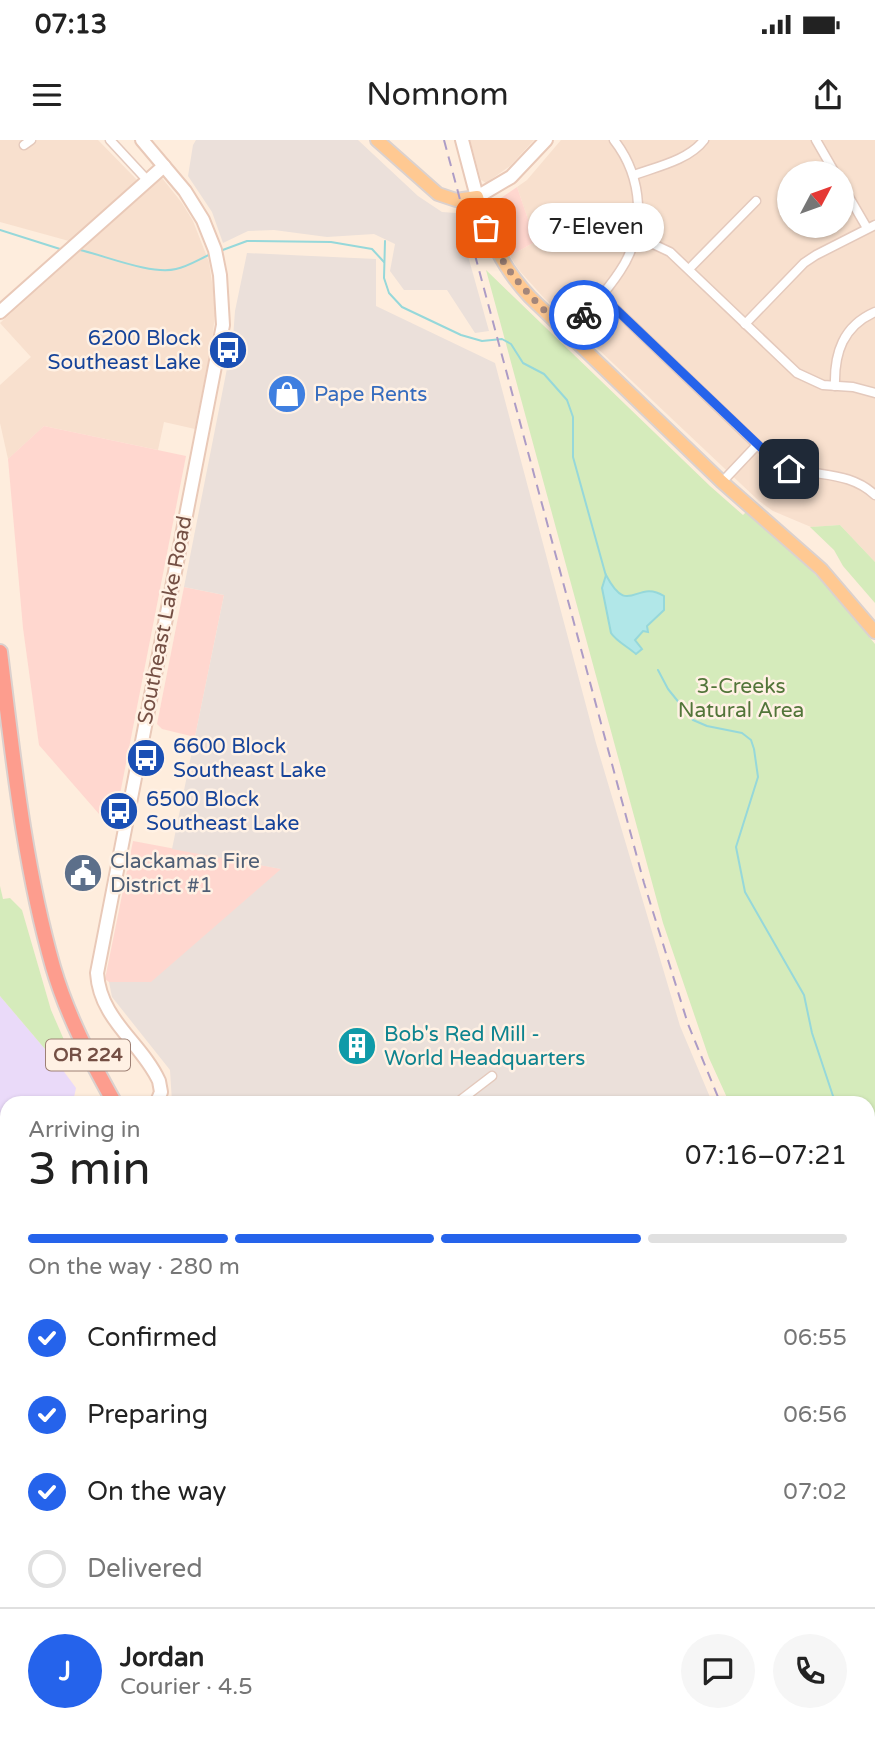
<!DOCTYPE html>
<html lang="en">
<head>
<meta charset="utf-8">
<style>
	:root { --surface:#fff; --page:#f6f6f6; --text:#222; --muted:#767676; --line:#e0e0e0; --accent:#2563eb }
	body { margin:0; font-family:"Varela Round",sans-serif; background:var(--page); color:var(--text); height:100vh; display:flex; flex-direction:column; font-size:26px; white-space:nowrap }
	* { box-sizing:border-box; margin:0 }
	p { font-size:23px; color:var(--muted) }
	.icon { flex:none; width:38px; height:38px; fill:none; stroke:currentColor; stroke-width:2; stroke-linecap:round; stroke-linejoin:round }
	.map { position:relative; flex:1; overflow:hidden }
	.panel { position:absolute; left:0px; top:956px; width:875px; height:653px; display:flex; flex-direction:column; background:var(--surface); border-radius:21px 21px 0 0; box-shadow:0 2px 5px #0004 }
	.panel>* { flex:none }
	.needle { width:46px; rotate:49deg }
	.tools { position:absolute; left:777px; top:21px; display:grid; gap:14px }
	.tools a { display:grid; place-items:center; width:77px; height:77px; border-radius:50%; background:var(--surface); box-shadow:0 2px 5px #0004; font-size:35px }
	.pin { position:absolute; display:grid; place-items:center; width:60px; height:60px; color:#fff; margin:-30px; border-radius:14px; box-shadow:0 4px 10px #0006 }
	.courier { position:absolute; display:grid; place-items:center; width:70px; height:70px; margin:-35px; border:5px solid #2563eb; border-radius:50%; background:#fff; color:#222; box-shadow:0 2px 9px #0007 }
	.bubble { position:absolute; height:49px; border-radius:24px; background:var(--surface); box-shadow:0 2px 5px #0004; font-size:23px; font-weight:600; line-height:49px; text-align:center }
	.overview em { font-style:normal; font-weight:600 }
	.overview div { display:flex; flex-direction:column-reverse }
	.overview { display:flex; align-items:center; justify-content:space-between; height:119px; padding:0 28px }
	h1 { font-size:46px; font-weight:600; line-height:52px }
	.bar { display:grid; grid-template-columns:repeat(4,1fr); gap:10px 7px; align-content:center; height:84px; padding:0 28px }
	.bar i { height:9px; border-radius:5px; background:var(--line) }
	.bar .active { background:var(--accent) }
	.bar p { grid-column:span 4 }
	.line { display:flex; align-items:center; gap:18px; padding:0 28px; border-top:2px solid var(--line) }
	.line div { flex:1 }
	.round { display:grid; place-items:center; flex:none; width:74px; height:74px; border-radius:37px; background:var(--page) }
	ol { padding:0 28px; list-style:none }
	li { display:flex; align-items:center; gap:21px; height:77px }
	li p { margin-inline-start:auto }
	li .icon { padding:7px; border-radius:50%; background:var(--accent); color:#fff; stroke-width:4 }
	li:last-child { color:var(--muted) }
	li i { width:38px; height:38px; border:4px solid var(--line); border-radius:50% }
	.status { display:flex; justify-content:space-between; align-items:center; height:49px; padding:0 35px; background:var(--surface); direction:ltr }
	.status svg { height:19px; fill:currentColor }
	header { display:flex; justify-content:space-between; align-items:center; height:91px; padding:0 28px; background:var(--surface); font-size:32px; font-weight:600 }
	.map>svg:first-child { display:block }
</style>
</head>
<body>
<div class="status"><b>07:13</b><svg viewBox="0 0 49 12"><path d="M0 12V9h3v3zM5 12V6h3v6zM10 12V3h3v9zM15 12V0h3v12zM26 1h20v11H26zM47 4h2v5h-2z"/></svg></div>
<header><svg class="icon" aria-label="menu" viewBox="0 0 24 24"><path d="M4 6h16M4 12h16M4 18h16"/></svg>Nomnom<svg class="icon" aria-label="share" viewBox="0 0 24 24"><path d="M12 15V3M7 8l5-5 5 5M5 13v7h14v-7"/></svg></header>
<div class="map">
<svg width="875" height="1607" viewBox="0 0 875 1607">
	<rect width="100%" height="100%" fill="#feeddd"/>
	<g fill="#f8e0ce" fill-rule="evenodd">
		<polygon points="0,0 24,0 30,7 37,0 98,0 137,40 69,101 0,82"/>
		<polygon points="470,0 534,0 510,26 486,43 481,40"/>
		<path d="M561,0H875V422L840,385L811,387L773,371L759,361L544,158L518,129L510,116L540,99L529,82L517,47L527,40ZM789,33H842V86H789Z"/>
		<polygon points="162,38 182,63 193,81 209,122 213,149 215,175 212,201 195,289 164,282 158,310 44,286 8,319 0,283 0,245 31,217 0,183"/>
		<polygon points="7,1175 7,1601 283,1601 277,1607 0,1607 0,1181"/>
		<polygon points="318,1601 408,1601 411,1607 312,1607"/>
	</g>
	<g fill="#ffd7cf">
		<polygon points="517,47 529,82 540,99 510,116 489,72 491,65"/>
		<polygon points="44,286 186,316 113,690 39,605 23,488 8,319"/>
		<polygon points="184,447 224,455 195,597 162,589 157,584"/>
		<polygon points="133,701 282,729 151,843 109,842 105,839"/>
		<polygon points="513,1601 570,1601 562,1607 517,1607"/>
	</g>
	<g fill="#ebe0da">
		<polygon points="196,0 358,0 418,56 442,72 456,73 489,191 475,193 447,150 404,150 390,131 395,104 374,94 327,97 274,90 248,91 223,103 212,72 188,36 193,5"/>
		<polygon points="247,113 376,119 376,166 495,223 596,603 680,886 712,962 172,962 170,930 112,857 109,842 151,842 281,729 172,709 224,455 184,447 233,198 235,171"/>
		<polygon points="868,1310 875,1325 875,1607 632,1607 627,1602 868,1601"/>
	</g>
	<polygon fill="#eadaf9" points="0,856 62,929 76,948 73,962 7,962 7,1017 0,1020"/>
	<g fill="#d5ebbb">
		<polygon points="486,130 710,346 743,375 746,372 805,424 832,452 875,504 875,1292 868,1277 868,962 729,962 709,918 663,783"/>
		<polygon points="840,385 875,422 875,463 843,426 834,410 810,387"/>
		<polygon points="0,746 3,759 10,758 22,770 51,870 71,916 62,929 0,856"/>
	</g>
	<path fill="#b1e7e8" stroke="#96d8da" stroke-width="2" d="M606,435C629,479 636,438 664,456V470L647,486L648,492L643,491L635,500L642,509L636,514C628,507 616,501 611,493L602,448Z"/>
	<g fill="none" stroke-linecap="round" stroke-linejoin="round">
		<g stroke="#96d8da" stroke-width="2">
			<polyline points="0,90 60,109"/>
			<polyline points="385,101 384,138 389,153 402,167 461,195 482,201 502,199 511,204 523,223 544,234 567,260 573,277 573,317 606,436"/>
			<path d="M80,110C106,116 151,135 176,129C189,126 199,119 211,114"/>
			<polyline points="220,111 247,101 331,102 372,109 384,122"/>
			<polyline points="658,530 668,549 693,580 707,586 742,593 751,600 754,609 758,637 736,707 745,752 804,855 812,893 835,962"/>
			<polyline points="868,1014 875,1017"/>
		</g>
		<g stroke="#e4c9bc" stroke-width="11">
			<g id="street">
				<polyline points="110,0 148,41"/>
				<polyline points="816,0 835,33"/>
				<polyline points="24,5 31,0"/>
				<path d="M634,35C656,27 689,20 704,0"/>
				<polyline points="842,45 867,88"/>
				<polyline points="635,99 653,104 670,112 797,233 823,245 853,247 875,253"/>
				<polyline points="689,129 756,61"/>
				<path d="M602,156L772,319C806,341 844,326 875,355"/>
				<polyline points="745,184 804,123 816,115 875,85"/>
				<path d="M567,192C586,173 605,154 620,131C647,91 643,37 614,0"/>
				<path d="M835,246C834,213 843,186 875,172"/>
				<polyline points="722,342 757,305"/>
				<polyline points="458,962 492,936"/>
				<polyline points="0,1315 7,1309"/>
				<polyline points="0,1444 7,1441"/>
				<polyline points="868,1456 875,1453"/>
				<polyline points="30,1607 32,1601"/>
				<polyline points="133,1607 133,1601"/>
			</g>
		</g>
		<g stroke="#e9c9b8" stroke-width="16">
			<g id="secondary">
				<path d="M142,0L185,51L203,80L215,110L220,135L223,185L97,833C100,880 141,902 159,941L161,952L157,962"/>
				<polyline points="462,0 477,57 511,37 546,0"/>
				<polyline points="0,172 164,26"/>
				<polyline points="0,1034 7,1030"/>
				<polyline points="418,1601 420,1607"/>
				<polyline points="595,1607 600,1601"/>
			</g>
		</g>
		<g stroke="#dbd1ce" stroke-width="16">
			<path id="primary" d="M377,0L438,54L456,60L477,57C488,96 502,127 530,157L722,342L821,429L875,492"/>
		</g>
		<g stroke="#dbd1ce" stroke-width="18">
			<g id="highway">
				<path d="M0,512C13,617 24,725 53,827C67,875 90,919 114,962"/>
				<polyline points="462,1601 464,1607"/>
			</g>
		</g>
		<use href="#street" stroke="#fff" stroke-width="8"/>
		<use href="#secondary" stroke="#fff" stroke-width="12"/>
		<use href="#primary" stroke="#ffc992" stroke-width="12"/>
		<use href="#highway" stroke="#fd9d8e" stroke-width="14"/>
		<g stroke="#ad9cc6" stroke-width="2" stroke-dasharray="10 7" stroke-linecap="butt">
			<polyline points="444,0 644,743 688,884 720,962"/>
			<polyline points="868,1293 875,1308"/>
		</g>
	</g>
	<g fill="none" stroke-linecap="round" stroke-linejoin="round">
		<path stroke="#a4867a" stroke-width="7" stroke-dasharray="0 12.6" d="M486,88C503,131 533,160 567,192L584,175"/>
		<polyline stroke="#2563eb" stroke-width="9" points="584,175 602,156 772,318 789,329"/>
	</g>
	<defs>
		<g id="bus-disc" transform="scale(2.0125)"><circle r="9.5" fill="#1a4fb4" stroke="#fff1e4"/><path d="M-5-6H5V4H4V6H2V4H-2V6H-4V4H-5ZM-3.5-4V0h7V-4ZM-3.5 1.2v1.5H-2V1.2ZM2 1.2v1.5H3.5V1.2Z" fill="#fff"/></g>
		<g id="shop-disc" transform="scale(2.0125)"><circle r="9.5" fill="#3f7fe0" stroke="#fff1e4"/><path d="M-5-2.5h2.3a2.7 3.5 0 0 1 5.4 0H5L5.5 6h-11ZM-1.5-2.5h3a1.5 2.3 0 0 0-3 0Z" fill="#fff"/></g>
		<g id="civic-disc" transform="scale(2.0125)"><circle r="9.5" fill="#5c6f8a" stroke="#fff1e4"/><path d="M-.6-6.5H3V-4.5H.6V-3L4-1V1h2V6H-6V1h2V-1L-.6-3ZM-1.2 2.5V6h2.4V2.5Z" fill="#fff"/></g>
		<g id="building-disc" transform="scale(2.0125)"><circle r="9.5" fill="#0f9aa8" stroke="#fff1e4"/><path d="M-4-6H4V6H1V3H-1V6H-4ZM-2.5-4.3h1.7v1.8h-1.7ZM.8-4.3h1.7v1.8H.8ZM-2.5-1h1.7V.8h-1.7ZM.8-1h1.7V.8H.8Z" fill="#fff"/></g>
	</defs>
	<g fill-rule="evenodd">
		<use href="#bus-disc" x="228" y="210"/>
		<use href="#shop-disc" x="287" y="254"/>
		<use href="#bus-disc" x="146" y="618"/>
		<use href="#bus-disc" x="119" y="671"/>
		<use href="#civic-disc" x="83" y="733"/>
		<use href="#building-disc" x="357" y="906"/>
	</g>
	<g text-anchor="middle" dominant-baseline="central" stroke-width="5" stroke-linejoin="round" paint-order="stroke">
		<rect fill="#fff1e4" stroke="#9e8074" stroke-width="2" x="46" y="899.5" width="84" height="31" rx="5"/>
		<g font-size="19" font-weight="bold" fill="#744f44">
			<text x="88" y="915">OR 224</text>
		</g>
		<g font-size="21" fill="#164399" stroke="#fff1e4" text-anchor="start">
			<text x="201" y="198" text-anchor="end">6200 Block<tspan x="201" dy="24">Southeast Lake</tspan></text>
			<text x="173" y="606">6600 Block<tspan x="173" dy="24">Southeast Lake</tspan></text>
			<text x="146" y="659">6500 Block<tspan x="146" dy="24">Southeast Lake</tspan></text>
		</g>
		<g font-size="21" fill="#366cbe" stroke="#fff1e4" text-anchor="start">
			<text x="314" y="254">Pape Rents</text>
		</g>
		<g font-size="21" fill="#744f44" stroke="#fff1e4">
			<text transform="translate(165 480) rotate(-79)">Southeast Lake Road</text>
		</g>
		<g font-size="21" fill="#527539" stroke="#fff1e4">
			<text x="741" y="546">3-Creeks<tspan x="741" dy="24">Natural Area</tspan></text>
		</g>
		<g font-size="21" fill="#4e5e75" stroke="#fff1e4" text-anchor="start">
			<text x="110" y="721">Clackamas Fire<tspan x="110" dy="24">District #1</tspan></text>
		</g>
		<g font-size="21" fill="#0d838f" stroke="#fff1e4" text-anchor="start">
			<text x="384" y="894">Bob's Red Mill -<tspan x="384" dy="24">World Headquarters</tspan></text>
		</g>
	</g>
</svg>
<div class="tools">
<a><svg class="needle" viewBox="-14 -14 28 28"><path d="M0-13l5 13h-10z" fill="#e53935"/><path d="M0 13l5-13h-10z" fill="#767676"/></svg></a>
</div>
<div class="pin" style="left:486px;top:88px;background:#ea580c"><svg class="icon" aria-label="bag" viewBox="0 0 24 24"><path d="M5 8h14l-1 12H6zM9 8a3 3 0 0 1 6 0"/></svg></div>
<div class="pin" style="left:789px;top:329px;background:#1f2937"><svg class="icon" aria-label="home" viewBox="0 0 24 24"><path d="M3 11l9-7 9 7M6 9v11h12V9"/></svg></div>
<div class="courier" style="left:584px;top:175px"><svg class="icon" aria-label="bike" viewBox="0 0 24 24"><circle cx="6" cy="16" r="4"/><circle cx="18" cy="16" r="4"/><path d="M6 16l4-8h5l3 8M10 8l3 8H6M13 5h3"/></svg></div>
<div class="bubble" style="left:528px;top:63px;width:136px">7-Eleven</div>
<section class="panel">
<div class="overview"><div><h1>3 min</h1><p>Arriving in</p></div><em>07:16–07:21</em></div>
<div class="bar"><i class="active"></i><i class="active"></i><i class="active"></i><i></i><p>On the way · 280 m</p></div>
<ol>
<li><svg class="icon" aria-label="check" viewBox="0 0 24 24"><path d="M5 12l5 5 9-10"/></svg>Confirmed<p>06:55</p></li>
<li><svg class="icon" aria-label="check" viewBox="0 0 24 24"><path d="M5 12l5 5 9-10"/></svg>Preparing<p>06:56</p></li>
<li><svg class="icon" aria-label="check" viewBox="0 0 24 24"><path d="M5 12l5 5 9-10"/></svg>On the way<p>07:02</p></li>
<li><i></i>Delivered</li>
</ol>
<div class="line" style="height:126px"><b class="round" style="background:var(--accent);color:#fff">J</b><div><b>Jordan</b><p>Courier · 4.5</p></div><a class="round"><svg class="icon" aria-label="chat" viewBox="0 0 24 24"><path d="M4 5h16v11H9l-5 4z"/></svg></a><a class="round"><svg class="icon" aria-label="phone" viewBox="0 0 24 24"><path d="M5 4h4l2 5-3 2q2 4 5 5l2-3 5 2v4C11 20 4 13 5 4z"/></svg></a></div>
</section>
</div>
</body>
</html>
